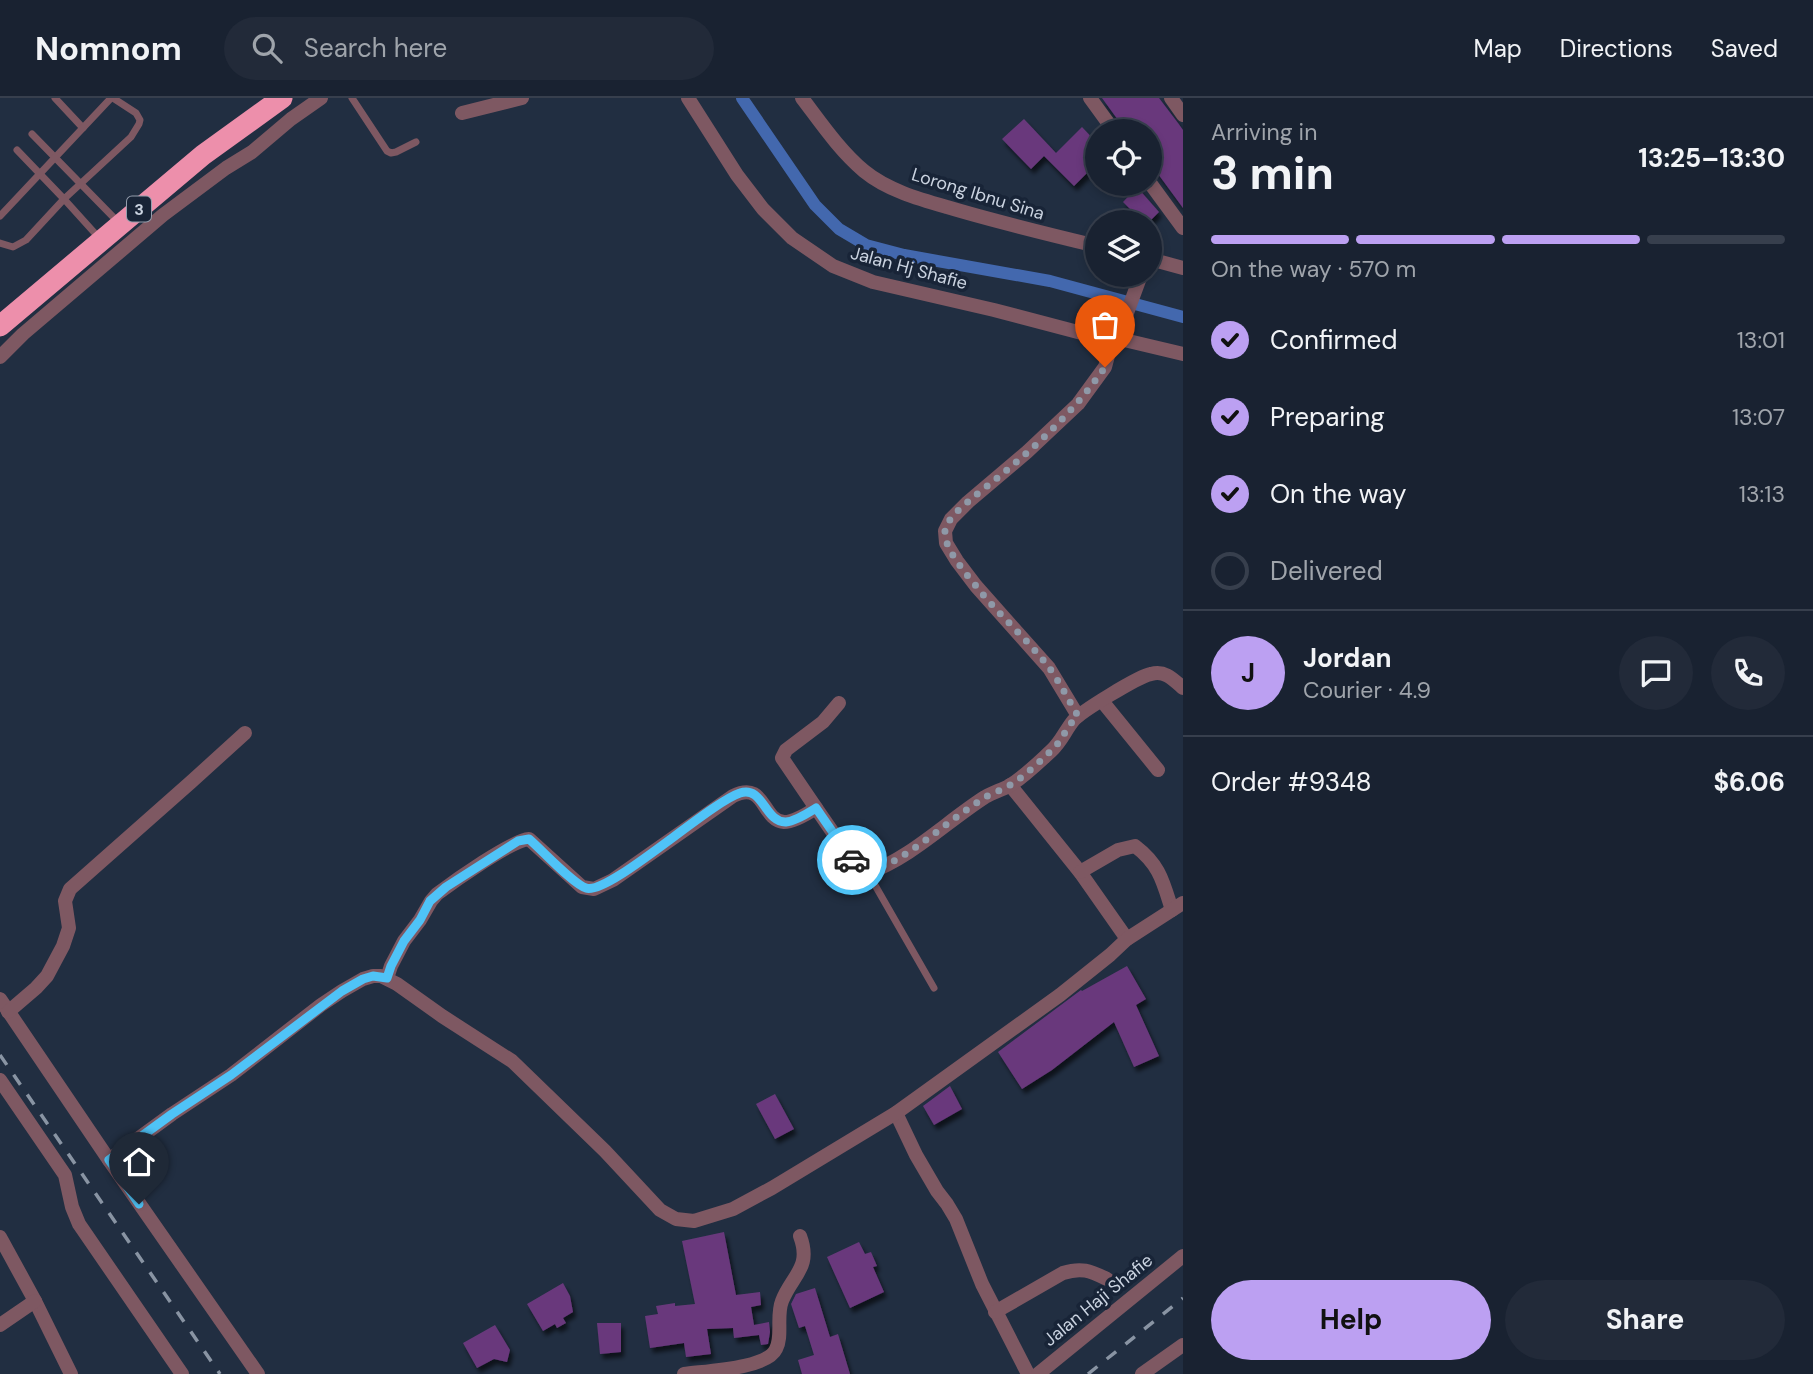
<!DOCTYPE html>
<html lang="en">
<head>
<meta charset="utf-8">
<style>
	:root { --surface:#192231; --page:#222a39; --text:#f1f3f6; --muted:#9fa4ab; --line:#373f4d; --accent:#bca0f2 }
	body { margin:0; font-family:"DM Sans",sans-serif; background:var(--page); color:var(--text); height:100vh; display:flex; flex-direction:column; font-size:26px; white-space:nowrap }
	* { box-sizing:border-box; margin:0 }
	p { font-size:23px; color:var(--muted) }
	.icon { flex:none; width:38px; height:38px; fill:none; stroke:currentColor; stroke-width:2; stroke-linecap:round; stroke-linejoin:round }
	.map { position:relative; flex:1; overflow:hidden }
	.details { display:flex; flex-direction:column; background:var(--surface); width:630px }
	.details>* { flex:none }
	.tools { position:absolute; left:1085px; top:21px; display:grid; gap:14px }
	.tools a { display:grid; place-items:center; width:77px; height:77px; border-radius:50%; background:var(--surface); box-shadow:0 4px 10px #0003,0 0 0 2px var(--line); font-size:35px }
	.pin { position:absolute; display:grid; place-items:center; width:60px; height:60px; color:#fff; margin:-72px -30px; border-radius:50% 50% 50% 0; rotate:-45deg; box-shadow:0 0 7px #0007 }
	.pin .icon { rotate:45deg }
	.courier { position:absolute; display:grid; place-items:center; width:70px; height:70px; margin:-35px; border:5px solid #4fc3f7; border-radius:50%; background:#fff; color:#222; box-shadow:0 2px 9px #0007 }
	.summary em { font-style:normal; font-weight:700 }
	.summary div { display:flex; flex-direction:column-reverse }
	.summary { display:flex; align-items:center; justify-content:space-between; height:119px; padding:0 28px }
	h1 { font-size:46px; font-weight:700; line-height:52px }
	.bar { display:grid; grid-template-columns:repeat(4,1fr); gap:10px 7px; align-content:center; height:84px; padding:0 28px }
	.bar i { height:9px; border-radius:5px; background:var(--line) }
	.bar .current { background:var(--accent) }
	.bar p { grid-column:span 4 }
	.line { display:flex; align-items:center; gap:18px; padding:0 28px; border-top:2px solid var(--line) }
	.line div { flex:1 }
	.round { display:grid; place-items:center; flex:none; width:74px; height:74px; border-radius:37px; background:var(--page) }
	ol { padding:0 28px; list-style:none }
	li { display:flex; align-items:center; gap:21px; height:77px }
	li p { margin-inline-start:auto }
	li .icon { padding:7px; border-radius:50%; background:var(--accent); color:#111; stroke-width:4 }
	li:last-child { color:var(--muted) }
	li i { width:38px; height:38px; border:4px solid var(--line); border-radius:50% }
	.cta { display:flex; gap:14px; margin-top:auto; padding:14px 28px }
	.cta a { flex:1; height:80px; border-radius:42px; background:var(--accent); color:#111; font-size:28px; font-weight:700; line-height:80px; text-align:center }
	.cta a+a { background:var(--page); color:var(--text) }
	header { display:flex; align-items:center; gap:42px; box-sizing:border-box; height:98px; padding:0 35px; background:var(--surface); border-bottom:2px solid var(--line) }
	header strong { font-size:33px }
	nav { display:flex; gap:38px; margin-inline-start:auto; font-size:24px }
	.search { width:490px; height:63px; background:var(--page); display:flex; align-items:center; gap:18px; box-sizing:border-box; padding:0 24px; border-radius:38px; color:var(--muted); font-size:26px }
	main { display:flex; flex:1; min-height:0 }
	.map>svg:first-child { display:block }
</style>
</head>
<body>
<header>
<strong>Nomnom</strong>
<div class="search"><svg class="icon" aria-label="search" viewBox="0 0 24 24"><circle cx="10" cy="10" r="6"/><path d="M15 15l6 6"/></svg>Search here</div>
<nav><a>Map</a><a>Directions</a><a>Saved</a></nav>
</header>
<main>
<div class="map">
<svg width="1183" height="1276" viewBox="0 0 1183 1276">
	<defs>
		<filter id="shadow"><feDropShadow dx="3" dy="5" stdDeviation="2" flood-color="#0009"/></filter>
	</defs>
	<rect width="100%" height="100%" fill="#212e41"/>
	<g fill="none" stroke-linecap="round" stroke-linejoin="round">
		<polyline stroke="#4368ae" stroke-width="12" points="742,0 815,107 839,131 866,147 904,157 1050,183 1183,219"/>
	</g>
	<g fill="#69397c" filter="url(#shadow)">
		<polygon points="1102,0 1159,0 1178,25 1183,32 1183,110 1150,65 1150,33 1126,33"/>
		<polygon points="1024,21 1056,55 1082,29 1097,45 1097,82 1089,73 1074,88 1044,58 1031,71 1002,41"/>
		<polygon points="1137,89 1159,114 1149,124 1143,124 1123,104"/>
		<polygon points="1127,868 1146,901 1136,907 1159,958 1134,969 1114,924 1052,972 1022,991 998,954 1081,892 1082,893"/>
		<polygon points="950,988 962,1011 934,1027 923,1008"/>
		<polygon points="775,996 794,1031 775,1041 756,1006"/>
		<polygon points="724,1134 736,1197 760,1194 761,1207 751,1209 754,1227 769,1224 770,1234 768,1246 761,1247 759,1237 734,1240 733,1230 707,1231 711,1256 686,1259 684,1245 650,1250 645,1218 658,1216 656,1208 675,1205 675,1208 695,1206 682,1143"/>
		<polygon points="859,1144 865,1156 871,1154 877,1168 873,1169 884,1194 850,1210 827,1159"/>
		<polygon points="563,1185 570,1198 573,1214 563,1220 566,1225 557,1230 555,1226 543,1233 527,1206"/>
		<polygon points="815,1190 830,1239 838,1236 850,1276 802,1276 798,1262 814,1257 805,1228 799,1230 791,1206 796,1196"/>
		<polygon points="597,1225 621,1225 621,1254 600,1256"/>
		<polygon points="495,1227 510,1252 507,1264 494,1261 477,1270 463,1245"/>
	</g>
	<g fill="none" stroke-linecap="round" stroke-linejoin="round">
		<g stroke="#7e5862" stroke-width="7">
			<polyline points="55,0 83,30"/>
			<polyline points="352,0 387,53 391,55 396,54 416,44"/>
			<polyline points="32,36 120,126"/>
			<polyline points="17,52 64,101 131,39 139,26 140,22 136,15 113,0"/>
			<polyline points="0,118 111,0"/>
			<polyline points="0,145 13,149 26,142 64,101 101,142"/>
			<polyline points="868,775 934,890"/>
		</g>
		<g stroke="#7e5862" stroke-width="14">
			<polyline points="688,0 737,77 763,111 792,140 833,168 873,184 994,212 1112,243 1120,241 1183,256"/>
			<path d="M802,0C821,25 840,53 864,73C887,92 919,101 947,109C997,124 1047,136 1097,148"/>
			<polyline points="1090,0 1114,33"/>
			<polyline points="1171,0 1183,17"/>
			<polyline points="462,15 522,0"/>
			<polyline points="1150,85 1183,130"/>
			<polyline points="1150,161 1183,170"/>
			<polyline points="1120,241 1124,223 1141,177"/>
			<polyline points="0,259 23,236 163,117 226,70 252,54 291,21 321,0"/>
			<polyline points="1102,603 1158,672"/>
			<polyline points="1078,618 1049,570 976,488 957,463 946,445 945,433 951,421 968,404 1027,354 1078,306 1105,269 1112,243"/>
			<polyline points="1010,687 1080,774 1127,841"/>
			<polyline points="816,710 782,660 786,652 823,624 839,605"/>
			<path d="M1080,774L1118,752L1135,748C1160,767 1163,784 1172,812"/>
			<path d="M387,880L391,868L404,843L420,822L431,803L437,796C453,784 512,742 529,741L582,789L594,791L613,782L733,698C766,682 761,722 784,724C794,724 807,716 816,710L856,768L868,775C912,759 946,724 985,699C992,695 1001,692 1009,688C1024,679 1038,665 1051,653C1061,644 1065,633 1073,623C1080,614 1139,578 1151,576C1165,572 1173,581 1183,590"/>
			<polyline points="0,901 109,1062"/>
			<polyline points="8,914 36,890 47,878 63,848 69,830 65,803 70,791 191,684 245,635"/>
			<polyline points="0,982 65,1077 72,1109 79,1126 182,1276"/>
			<polyline points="896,1015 916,1057 937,1093 947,1106 956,1121 982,1186 1028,1276"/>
			<polyline points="0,1139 35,1203 71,1276"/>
			<path d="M995,1214L1063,1175C1082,1169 1090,1173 1107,1181"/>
			<polyline points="0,1227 35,1203"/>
			<polyline points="258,1276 109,1062 172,1016 231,977 321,907 342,893 363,881 373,878 381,878 397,886 442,918 512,963 605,1053 660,1112 676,1121 694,1123 733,1111 772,1090 896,1015 1060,897 1110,857 1127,841 1183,805"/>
			<path d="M684,1276C704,1273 767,1271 776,1251C783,1238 776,1218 782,1203C792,1177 812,1170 800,1138"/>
			<polyline points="1038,1276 1183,1158"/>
			<polyline points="1142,1276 1183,1247"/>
		</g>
		<polyline stroke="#ed8fab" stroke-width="21" points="0,228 203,57 282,0"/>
		<g stroke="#8994a3" stroke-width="3.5" stroke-dasharray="12 12" stroke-linecap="butt">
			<polyline points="0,957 220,1276"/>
			<polyline points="1088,1276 1183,1200"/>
		</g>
	</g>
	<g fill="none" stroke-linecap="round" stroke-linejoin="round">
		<path stroke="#8f99a8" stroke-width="7" stroke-dasharray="0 12.6" d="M852,762L860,772L868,775C912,759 946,723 986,699C993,694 1003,692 1010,687C1025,678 1039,664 1052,652C1063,642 1067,627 1078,618C1068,601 1059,583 1048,568C1026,540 998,516 976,488C966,476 943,449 945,433C947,419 966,406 976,397C1024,359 1070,320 1105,269"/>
		<path stroke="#4fc3f7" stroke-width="9" d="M139,1106L109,1062L172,1016L231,977L342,893L363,881L373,878L387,880L391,868L404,843L420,822L430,803L446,789L518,743L529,741C542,752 573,786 586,790C608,798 709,705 740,695C763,687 765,725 786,724C796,723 808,715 816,710L852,762"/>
	</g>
	<g text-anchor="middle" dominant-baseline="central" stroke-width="7" stroke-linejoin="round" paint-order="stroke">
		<rect fill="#182437" stroke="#959ead" stroke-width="2" x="127" y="98.5" width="24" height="25" rx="5"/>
		<g font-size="16" font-weight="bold" fill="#cad3e0">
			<text x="139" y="111">3</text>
		</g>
		<g font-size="18" fill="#cad3e0" stroke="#182437">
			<text transform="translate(978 96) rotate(17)">Lorong Ibnu Sina</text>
			<text transform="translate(909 170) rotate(15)">Jalan Hj Shafie</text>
			<text transform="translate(1098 1202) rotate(-39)">Jalan Haji Shafie</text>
		</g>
	</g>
</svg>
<div class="tools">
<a><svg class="icon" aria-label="locate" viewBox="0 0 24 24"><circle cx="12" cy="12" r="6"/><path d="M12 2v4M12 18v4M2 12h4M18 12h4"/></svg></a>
<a><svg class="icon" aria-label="layers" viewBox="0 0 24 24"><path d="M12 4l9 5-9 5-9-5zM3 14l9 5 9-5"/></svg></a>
</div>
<div class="pin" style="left:1105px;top:269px;background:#ea580c"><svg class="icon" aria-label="bag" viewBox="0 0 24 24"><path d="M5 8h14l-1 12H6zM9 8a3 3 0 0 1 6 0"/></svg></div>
<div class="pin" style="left:139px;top:1106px;background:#1f2937"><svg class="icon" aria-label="home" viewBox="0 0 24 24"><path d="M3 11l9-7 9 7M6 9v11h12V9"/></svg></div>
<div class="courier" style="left:852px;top:762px"><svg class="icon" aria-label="car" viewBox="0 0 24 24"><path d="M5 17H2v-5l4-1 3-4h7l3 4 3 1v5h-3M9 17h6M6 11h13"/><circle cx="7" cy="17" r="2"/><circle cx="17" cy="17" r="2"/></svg></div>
</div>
<section class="details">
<div class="summary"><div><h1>3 min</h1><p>Arriving in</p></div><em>13:25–13:30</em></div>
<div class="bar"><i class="current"></i><i class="current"></i><i class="current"></i><i></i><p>On the way · 570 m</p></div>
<ol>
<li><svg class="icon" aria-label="check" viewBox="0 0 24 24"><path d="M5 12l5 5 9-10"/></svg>Confirmed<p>13:01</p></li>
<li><svg class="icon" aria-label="check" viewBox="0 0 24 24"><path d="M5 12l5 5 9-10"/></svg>Preparing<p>13:07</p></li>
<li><svg class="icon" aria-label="check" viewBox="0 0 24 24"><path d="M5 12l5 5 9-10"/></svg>On the way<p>13:13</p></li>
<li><i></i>Delivered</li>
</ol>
<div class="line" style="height:126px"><b class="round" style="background:var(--accent);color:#111">J</b><div><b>Jordan</b><p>Courier · 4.9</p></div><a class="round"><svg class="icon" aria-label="chat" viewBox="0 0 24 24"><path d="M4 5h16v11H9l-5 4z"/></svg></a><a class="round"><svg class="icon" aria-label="phone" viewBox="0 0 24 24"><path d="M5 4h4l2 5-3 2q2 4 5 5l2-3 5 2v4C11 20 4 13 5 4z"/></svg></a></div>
<div class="line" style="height:91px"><div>Order #9348</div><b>$6.06</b></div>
<div class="cta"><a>Help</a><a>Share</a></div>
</section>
</main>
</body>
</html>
